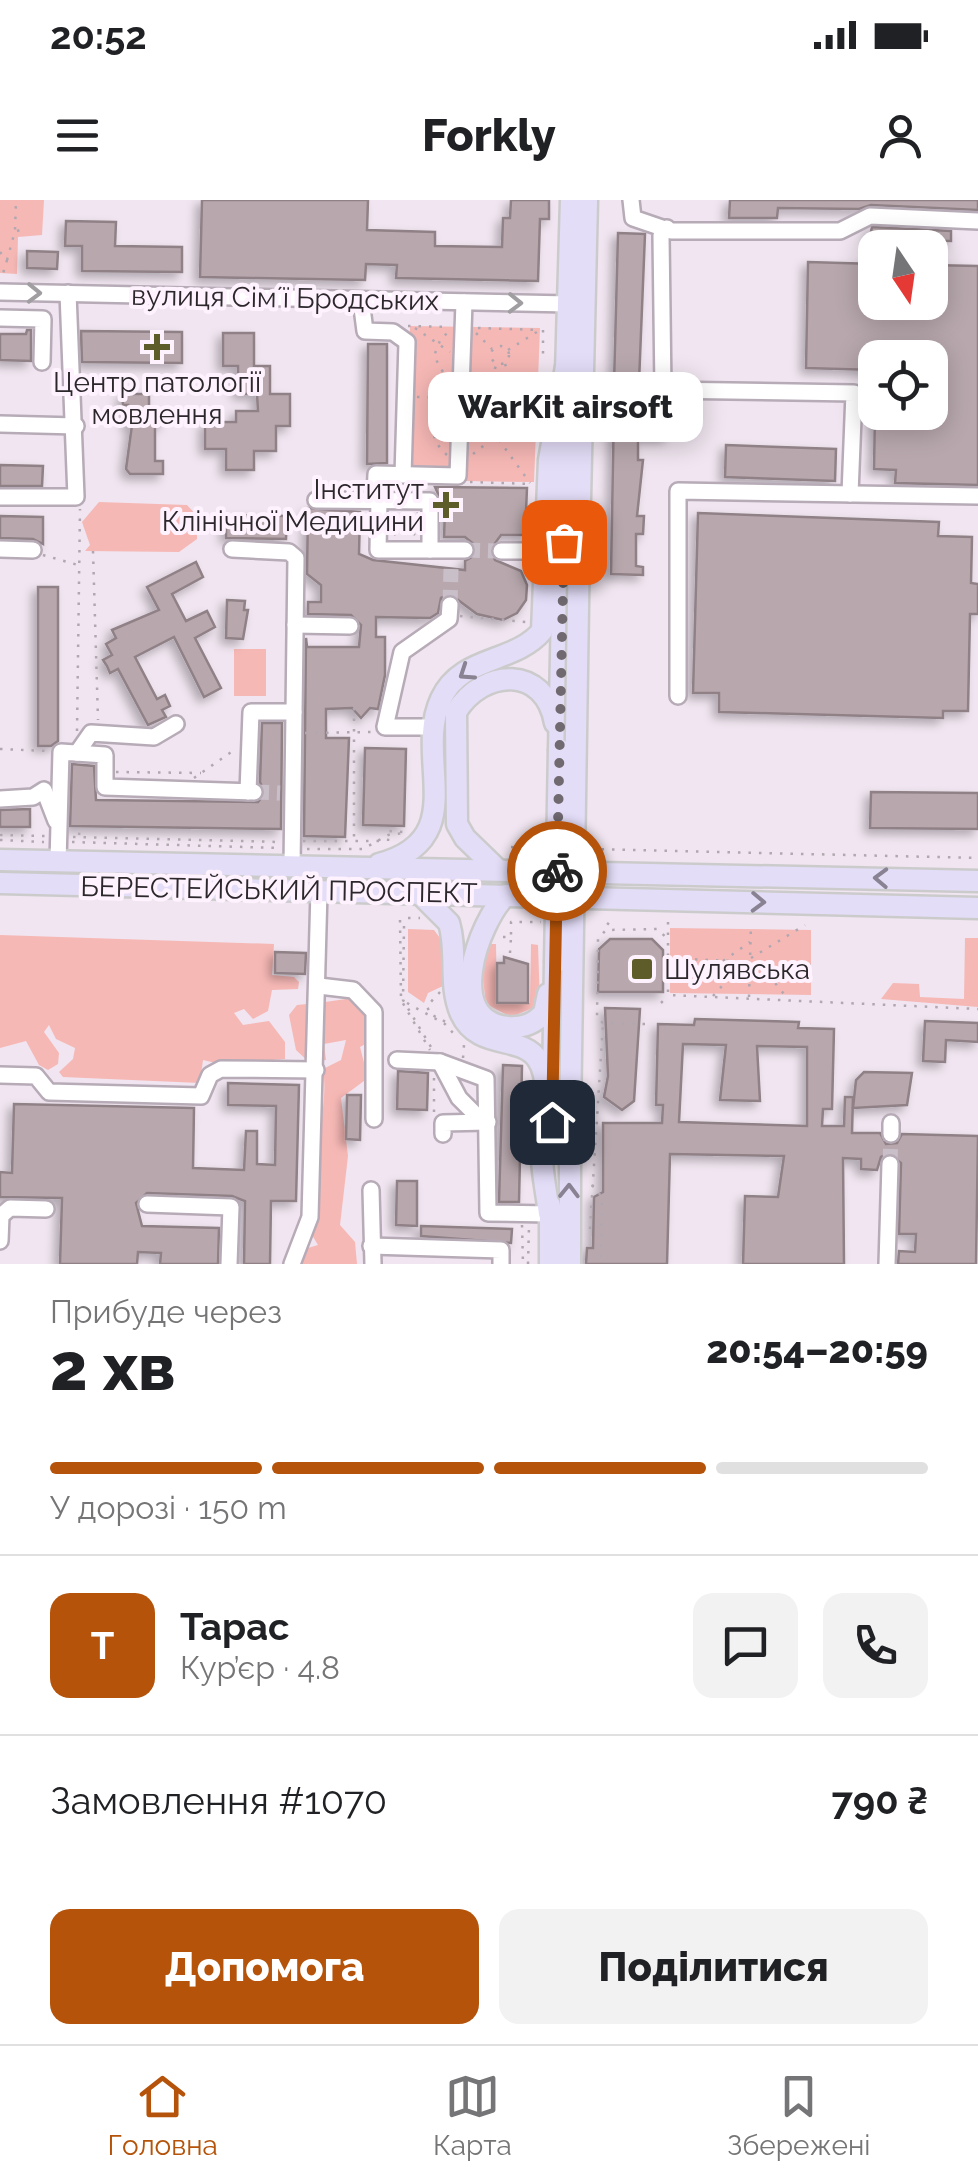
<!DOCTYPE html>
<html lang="uk">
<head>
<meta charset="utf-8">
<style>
	:root { --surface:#fff; --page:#f2f2f2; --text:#202124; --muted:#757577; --line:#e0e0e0; --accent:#b45309 }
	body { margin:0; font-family:Raleway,sans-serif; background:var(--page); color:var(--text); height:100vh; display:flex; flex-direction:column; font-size:38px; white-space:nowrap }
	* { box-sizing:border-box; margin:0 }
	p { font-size:32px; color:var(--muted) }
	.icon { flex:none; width:55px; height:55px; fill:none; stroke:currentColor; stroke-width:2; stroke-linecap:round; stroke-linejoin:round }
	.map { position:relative; height:1064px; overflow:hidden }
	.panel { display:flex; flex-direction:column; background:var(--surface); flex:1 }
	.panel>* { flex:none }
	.needle { width:65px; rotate:167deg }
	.fabs { position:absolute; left:858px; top:30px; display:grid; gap:20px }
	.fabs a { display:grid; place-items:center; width:90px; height:90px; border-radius:20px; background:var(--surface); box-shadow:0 5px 25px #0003; font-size:50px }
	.pin { position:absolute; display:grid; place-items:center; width:85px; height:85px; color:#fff; margin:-42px; border-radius:20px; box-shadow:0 5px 15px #0006 }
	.courier { position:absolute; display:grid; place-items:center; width:100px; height:100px; margin:-50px; border:8px solid #b45309; border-radius:50%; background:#fff; color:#222; box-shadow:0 2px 12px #0007 }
	.bubble { position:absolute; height:70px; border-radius:20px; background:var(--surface); box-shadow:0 5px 25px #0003; font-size:32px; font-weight:800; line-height:70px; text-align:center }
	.summary em { font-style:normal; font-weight:800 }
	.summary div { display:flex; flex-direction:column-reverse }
	.summary { display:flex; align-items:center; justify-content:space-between; height:170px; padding:0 50px }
	h1 { font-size:65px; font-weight:800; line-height:75px }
	.bar { display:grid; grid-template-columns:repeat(4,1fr); gap:15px 10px; align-content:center; height:120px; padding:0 50px }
	.bar i { height:12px; border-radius:8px; background:var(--line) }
	.bar .selected { background:var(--accent) }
	.bar p { grid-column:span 4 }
	.line { display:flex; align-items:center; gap:25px; padding:0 50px; border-top:2px solid var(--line) }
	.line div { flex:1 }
	.round { display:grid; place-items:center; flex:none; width:105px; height:105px; border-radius:20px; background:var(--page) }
	.cta { display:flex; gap:20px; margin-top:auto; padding:20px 50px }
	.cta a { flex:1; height:115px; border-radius:20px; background:var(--accent); color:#fff; font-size:40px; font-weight:800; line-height:115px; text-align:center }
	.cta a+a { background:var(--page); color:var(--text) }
	.status { display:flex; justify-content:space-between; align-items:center; height:70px; padding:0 50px; background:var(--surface); direction:ltr }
	.status svg { height:28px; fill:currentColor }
	header { display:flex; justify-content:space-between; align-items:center; height:130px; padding:0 50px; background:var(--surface); font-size:45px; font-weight:800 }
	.tabs { display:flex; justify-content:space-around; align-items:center; height:140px; border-top:2px solid var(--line); background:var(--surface); font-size:28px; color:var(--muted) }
	.tabs a { display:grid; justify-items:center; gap:5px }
	.tabs .selected { color:var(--accent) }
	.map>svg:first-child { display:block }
</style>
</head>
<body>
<div class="status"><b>20:52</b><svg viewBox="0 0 49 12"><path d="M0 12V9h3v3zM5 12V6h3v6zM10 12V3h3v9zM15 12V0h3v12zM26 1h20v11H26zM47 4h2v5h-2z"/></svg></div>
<header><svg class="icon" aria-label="menu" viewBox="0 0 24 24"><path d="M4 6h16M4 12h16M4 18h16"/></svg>Forkly<svg class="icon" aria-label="person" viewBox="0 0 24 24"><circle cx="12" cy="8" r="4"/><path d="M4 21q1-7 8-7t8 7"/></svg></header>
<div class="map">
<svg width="978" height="1064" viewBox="0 0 978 1064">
	<defs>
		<filter id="shadow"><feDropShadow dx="-5" dy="5" stdDeviation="5" flood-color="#0004"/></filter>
	</defs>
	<rect width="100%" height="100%" fill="#f0e5f0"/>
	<g fill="#f6b8b5">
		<polygon points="0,0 44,0 42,35 18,37 17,74 0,73"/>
		<polygon points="410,126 540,128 534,282 464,281 464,267 405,265"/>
		<polygon points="99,302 187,305 197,316 197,339 179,352 85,351 90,345 82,322"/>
		<rect x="234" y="449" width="32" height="47"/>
		<polygon points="670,728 811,730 811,795 670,793"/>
		<polygon points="408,729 434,730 443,742 443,786 428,793 424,803 408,792"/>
		<polygon points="0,735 274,744 272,775 294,777 299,782 298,789 272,790 268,811 253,819 244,809 234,813 243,825 269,821 285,842 285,859 220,864 203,860 200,883 63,877 59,872 73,859 75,848 56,839 49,825 44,832 59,853 58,864 48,870 39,865 26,841 0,848"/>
		<polygon points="965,738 978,738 978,807 881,799 893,783 919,784 920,797 964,799"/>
		<polygon points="489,744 496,744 497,804 530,803 531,744 538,745 540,805 511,817 486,804 482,772"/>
		<path d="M353,798L366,814L369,842L360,847L368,878L341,898L348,956L340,1025L355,1042L357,1064H301L308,1048L318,1045L312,1035C321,1002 319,973 320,940C321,915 327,894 323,869L341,860L346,840L324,844L326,860L309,862L296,850L289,815L297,805L307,804L313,820L325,802Z"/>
	</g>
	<g fill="#b8a8ae" stroke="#908186" stroke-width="2.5" fill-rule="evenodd" filter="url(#shadow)">
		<polygon points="202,0 368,0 367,30 435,32 435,46 502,47 503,18 510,18 511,0 549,0 549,19 540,19 538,81 396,78 397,65 366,64 365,80 200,77"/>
		<polygon points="730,0 978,0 978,10 871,5 859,9 778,8 777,18 729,18"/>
		<polygon points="66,21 116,22 115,46 182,47 182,72 82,71 82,46 65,46"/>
		<polygon points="872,27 951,31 951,41 869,40"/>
		<polygon points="618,33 645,34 638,207 669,207 668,237 638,237 638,260 643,260 637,316 644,316 643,334 636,334 636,366 643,367 643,375 611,374 614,206 608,206 609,183 614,184"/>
		<polygon points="27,51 58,52 57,69 27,68"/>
		<polygon points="808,62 875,64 875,102 930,102 930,65 978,66 978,285 895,283 896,270 874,269 875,212 930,212 930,158 875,158 875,170 806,168"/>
		<polygon points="27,130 31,130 31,161 0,160 0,134 26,134"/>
		<polygon points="81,131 182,132 182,163 82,162"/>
		<polygon points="223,133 254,133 254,166 270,166 270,194 290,194 290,226 276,226 276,251 254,251 254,270 226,270 226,249 205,249 205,222 236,222 236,211 258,211 257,194 238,194 238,166 223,166"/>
		<polygon points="368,144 387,144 387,263 367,264"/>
		<polygon points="122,194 149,194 149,211 164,211 163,224 155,224 155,261 163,261 163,274 130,274 126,269 132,225 127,224 128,205 123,205"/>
		<polygon points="726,245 836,249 835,281 725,277"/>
		<polygon points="0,265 43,266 42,286 0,286"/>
		<polygon points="435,287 527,288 525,335 501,335 490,350 495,360 521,371 527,385 526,400 517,413 503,420 477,414 450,394 441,398 438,413 430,418 376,417 376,437 385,437 385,475 378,509 370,508 361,518 352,508 326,509 326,538 349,538 345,637 304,636 306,438 307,447 359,447 361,425 351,415 308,414 308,402 321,402 321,385 307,374 308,308 360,312 359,354 373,360 465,370 465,361 475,355 475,345 465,337 444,337 445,309"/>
		<polygon points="698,313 939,322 938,336 972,337 971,383 978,384 978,414 970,414 968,511 943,511 943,518 719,512 719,493 693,493"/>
		<polygon points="226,315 287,316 286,339 226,338"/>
		<polygon points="0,316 43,317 43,344 33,339 0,338"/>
		<polygon points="196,362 203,377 172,394 186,421 207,411 215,427 195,438 221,488 204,497 174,437 135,457 157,499 165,495 170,506 162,510 166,517 148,525 118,469 110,473 107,466 103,460 112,455 106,444 116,438 112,430 159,410 147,387"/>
		<polygon points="38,387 58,387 58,541 51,546 38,546"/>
		<polygon points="227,400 245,401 244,410 248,410 243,439 226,438"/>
		<polygon points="262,523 282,523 281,629 70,626 72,564 94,566 96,600 258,602 265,593 260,582"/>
		<polygon points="365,548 406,549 404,626 363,625"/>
		<polygon points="871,592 978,593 978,629 870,628"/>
		<polygon points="30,609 30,627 0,627 0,610"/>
		<polygon points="610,739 652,739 663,750 663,792 598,792 599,749"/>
		<polygon points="275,752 306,753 305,774 275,773"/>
		<polygon points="504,757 528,764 528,803 497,803 497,763 504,763"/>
		<polygon points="605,808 640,809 634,901 622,910 604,897 608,876"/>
		<path d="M695,819L799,822L798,828L834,829L832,909H823L822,926H844L845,897H853L852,933H880L886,944L897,943L902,934L978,936L976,1064H898L899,1051L915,1052L916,1034H899L901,963L889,953L881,957L877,970L861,969V959L843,958L844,1064H743L745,996L778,997L784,956L670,954L667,1064H586L587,1048H593L594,997L603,992V923H662L663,905H656L658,824L694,825ZM683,844L726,845L720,900L760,901L757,846L807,847V926L679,922Z"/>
		<polygon points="925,821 978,823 978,842 946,840 945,862 923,861"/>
		<polygon points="503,865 522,866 519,1002 499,1002"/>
		<polygon points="398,871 428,873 427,910 397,909"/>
		<polygon points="864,872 912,873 907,905 853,908 856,880"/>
		<polygon points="228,883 299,885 296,1001 271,1001 270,1064 244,1064 245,1001 232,996 147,993 136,1003 142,1026 219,1028 218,1064 160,1064 161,1053 138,1052 137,1064 60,1064 62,998 0,997 0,972 12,973 14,904 194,908 193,968 244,970 246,931 257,931 257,964 275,965 276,906 228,905"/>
		<polygon points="347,895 361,895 360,940 346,939"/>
		<polygon points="397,981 417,981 417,1026 396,1025"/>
		<polygon points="421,1026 512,1029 511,1043 421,1036"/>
	</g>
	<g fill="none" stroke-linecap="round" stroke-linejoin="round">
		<g stroke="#c9bfc9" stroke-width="15" stroke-dasharray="15 8" stroke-linecap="butt">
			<polyline points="465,350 501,351"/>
			<polyline points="450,405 451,369"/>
			<polyline points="254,592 280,593"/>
			<polyline points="890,964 891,934"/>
		</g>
		<g stroke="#b6abb6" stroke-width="20">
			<g id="minor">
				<polyline points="631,0 633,18 671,31 840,31 870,16 978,21"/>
				<polyline points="667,28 661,36 663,190 854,193 850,294"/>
				<polyline points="0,92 569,104"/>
				<polyline points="361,100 365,131 393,132 407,142 403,275"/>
				<polyline points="0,118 43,119 42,162"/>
				<polyline points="0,224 76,226"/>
				<polyline points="375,295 376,274 458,276 464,102"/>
				<polyline points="0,297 76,297 68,93"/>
				<polyline points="316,300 430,301 430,350"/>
				<polyline points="379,301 378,350 465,350"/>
				<polyline points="0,349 33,350"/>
				<polyline points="232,349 289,352 296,358 292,667"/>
				<polyline points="501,351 547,351"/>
				<polyline points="295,425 350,426"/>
				<polyline points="678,496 678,291 978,296"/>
				<polyline points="435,527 385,527 402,452 449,419 450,405"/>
				<polyline points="77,553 91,533 154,537 176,524"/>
				<polyline points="248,592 251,512 294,512"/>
				<polyline points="0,599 33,597 44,590 56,621"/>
				<polyline points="58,662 61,552 105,555 105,587 254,592"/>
				<polyline points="319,786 353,790 374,812 374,919"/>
				<polyline points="397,860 440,862 486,879 488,1013 549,1014"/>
				<polyline points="440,862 459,898 483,922"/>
				<polyline points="0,875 36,876 49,892 201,896 210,875 221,869 316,870"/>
				<polyline points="443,934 443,923 488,922"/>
				<polyline points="891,934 891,923"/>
				<polyline points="371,990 373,1064"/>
				<polyline points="147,1004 231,1007 229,1064"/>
				<polyline points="0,1041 1,1016 10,1008 46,1009"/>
				<polyline points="371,1046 501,1050 501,1064"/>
				<polyline points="292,1064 310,1017 319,691"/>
				<polyline points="887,1064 890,964"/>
			</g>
		</g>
		<g stroke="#cccbcc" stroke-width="25">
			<g id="major">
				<polyline points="566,172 571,0"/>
				<polyline points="579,342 587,0"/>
				<polyline points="559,549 566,221"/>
				<polyline points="0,660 978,681"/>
				<path d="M379,664C473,639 413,559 441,499C461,455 514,464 542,431L549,260L567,161"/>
				<path d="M498,670L465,638L457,624L456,512C483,468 545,465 555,523"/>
				<polyline points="0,683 978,708"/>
				<path d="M420,694L449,723C458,753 448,785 461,814C478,851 522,834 538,860C554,884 540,932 542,960C543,978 547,996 549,1014"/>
				<path d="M506,695C478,723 443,821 508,827C523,828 534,824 544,813L548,794"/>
				<polyline points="553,886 555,763"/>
				<polyline points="550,1005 550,1064"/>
				<polyline points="570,1064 570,918"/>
			</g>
		</g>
		<g stroke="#b0a7b0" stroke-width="2.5" stroke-dasharray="2.5 8" stroke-linecap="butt">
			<polyline points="17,31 27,28"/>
			<polyline points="0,52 7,60 2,77"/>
			<polyline points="7,60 15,31 16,0"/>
			<polyline points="408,126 450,127"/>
			<polyline points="415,128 450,152"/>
			<polyline points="478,128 541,130"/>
			<polyline points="543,130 543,160"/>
			<polyline points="476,133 492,149"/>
			<circle cx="500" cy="155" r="9"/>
			<polyline points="508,150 540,130"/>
			<polyline points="505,164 513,184"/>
			<polyline points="448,181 434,156 441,138 452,130"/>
			<circle cx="504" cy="197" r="16"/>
			<polyline points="472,193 488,194 496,165"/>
			<polyline points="417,197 449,198"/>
			<polyline points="520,199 543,200"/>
			<polyline points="475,200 488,201 492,224"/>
			<circle cx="495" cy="232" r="9"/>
			<polyline points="502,227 528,199"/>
			<polyline points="499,240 530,283"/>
			<polyline points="473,254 491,240"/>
			<path d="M447,255C429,240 429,219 448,205"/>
			<polyline points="470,282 532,284"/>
			<polyline points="391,313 415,335"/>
			<polyline points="394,335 418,313"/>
			<polyline points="93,351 98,520"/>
			<polyline points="43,355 78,365"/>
			<polyline points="460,416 526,422"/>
			<polyline points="354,508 354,640"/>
			<polyline points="77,531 80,309"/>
			<polyline points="305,533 372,532"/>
			<polyline points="0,549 48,551"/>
			<polyline points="116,572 201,573"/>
			<polyline points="194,578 237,548"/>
			<polyline points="0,635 45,636"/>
			<polyline points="79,635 80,626"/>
			<polyline points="73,637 280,642"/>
			<polyline points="0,640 44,642"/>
			<polyline points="303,641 385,641"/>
			<polyline points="388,641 389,631 403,632"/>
			<polyline points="72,642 279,648"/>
			<polyline points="511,647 540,649"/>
			<polyline points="307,649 363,649 388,635 405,633"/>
			<polyline points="591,649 978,658"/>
			<polyline points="408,718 420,718"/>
			<polyline points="400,720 401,800 430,850"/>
			<polyline points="668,722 668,758 811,765"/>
			<polyline points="607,723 614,728"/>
			<polyline points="404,726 403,800 431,847"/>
			<polyline points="503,737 511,737 511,722 541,722"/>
			<polyline points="510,753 511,738"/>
			<polyline points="668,758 668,795 978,809"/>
			<polyline points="751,758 805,725"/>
			<polyline points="723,761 750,742"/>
			<polyline points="762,767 788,799"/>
			<polyline points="440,792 427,806 430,814 446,822"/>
			<polyline points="713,796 741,765"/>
			<polyline points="749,797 751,724"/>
			<polyline points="407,803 445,824 454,834"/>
			<polyline points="661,803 667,797"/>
			<polyline points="645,824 603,823 597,818 598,739 606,730 657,729 668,739"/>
			<polyline points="463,858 464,845"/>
			<polyline points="434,878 434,915"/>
			<polyline points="592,985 602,997 601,1064"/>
			<polyline points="522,1025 523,1064"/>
			<polyline points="590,1029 603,824"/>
			<polyline points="528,1064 529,1026"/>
		</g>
		<use href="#minor" stroke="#fff" stroke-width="15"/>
		<use href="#major" stroke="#e4ddf8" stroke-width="20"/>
		<g stroke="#cccbcc" stroke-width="25" stroke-linecap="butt">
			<g id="major-bridge">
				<polyline points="555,763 559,549"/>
				<polyline points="570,918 579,342"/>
			</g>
		</g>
		<use href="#major-bridge" stroke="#e4ddf8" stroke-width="20"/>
	</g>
	<defs><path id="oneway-chevron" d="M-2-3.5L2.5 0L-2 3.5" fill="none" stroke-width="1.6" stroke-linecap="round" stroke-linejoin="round" transform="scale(2.5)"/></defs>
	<g stroke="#a09ea0">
		<use href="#oneway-chevron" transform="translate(34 93) rotate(1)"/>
		<use href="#oneway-chevron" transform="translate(515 103) rotate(1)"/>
	</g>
	<g stroke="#888292">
		<use href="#oneway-chevron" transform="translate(466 473) rotate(146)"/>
		<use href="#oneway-chevron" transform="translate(881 678) rotate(-178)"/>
		<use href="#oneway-chevron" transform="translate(758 702) rotate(2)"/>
		<use href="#oneway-chevron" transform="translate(569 991) rotate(-89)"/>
	</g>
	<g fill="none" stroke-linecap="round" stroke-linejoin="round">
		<polyline stroke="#706a70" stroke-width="10" stroke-dasharray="0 18" points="557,671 564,342"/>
		<polyline stroke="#b45309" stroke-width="12" points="552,922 557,671"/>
	</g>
	<g fill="#5e5d2a" stroke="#fdf2fd" stroke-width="4">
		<path d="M152 132h10v10h10v10h-10v10h-10v-10h-10v-10h10z"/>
		<path d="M441 290h10v10h10v10h-10v10h-10v-10h-10v-10h10z"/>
		<rect x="630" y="757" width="24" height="24" rx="5"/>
	</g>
	<g text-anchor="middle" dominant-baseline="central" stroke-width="8" stroke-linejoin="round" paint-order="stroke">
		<g font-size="28" fill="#2b272b" stroke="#fdf2fd">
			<text transform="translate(285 98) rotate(1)">вулиця Сімʼї Бродських</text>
			<text transform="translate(279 690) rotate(1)">БЕРЕСТЕЙСЬКИЙ ПРОСПЕКТ</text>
		</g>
		<g font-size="28" fill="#2b272b" stroke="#fdf2fd">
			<text x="157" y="182">Центр патології<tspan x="157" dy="32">мовлення</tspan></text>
			<text x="424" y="289" text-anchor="end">Інститут<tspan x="424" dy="32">Клінічної Медицини</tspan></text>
			<text x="664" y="769" text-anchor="start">Шулявська</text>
		</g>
	</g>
</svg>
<div class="fabs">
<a><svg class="needle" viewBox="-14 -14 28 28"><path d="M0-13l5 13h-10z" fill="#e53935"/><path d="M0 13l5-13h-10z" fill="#757577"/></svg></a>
<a><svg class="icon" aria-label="locate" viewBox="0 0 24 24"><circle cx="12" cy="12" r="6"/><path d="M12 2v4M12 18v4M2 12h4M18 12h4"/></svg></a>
</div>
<div class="pin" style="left:564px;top:342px;background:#ea580c"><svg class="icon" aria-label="bag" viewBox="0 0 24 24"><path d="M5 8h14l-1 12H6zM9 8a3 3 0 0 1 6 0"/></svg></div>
<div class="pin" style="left:552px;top:922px;background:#1f2937"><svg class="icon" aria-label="home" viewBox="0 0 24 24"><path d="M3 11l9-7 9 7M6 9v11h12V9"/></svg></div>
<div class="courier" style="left:557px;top:671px"><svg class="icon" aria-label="bike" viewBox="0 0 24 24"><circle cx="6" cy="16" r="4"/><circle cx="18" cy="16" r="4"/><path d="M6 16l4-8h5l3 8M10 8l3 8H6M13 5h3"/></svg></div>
<div class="bubble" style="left:428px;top:172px;width:275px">WarKit airsoft</div>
</div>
<section class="panel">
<div class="summary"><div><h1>2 хв</h1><p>Прибуде через</p></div><em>20:54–20:59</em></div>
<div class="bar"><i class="selected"></i><i class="selected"></i><i class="selected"></i><i></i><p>У дорозі · 150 m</p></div>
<div class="line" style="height:180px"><b class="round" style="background:var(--accent);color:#fff">Т</b><div><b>Тарас</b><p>Кур’єр · 4.8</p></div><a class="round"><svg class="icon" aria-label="chat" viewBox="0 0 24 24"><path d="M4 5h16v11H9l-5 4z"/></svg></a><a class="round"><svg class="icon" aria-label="phone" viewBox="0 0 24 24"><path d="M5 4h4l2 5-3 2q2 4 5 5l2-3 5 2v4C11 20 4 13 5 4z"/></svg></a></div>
<div class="line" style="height:130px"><div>Замовлення #1070</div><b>790 ₴</b></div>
<div class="cta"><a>Допомога</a><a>Поділитися</a></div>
</section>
<nav class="tabs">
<a class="selected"><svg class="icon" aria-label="home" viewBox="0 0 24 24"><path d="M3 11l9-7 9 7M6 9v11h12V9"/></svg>Головна</a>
<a><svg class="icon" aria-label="map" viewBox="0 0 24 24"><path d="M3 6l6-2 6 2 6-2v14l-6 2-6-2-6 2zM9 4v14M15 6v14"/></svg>Карта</a>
<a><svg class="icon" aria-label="saved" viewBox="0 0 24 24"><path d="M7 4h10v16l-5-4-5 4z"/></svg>Збережені</a>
</nav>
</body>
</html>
